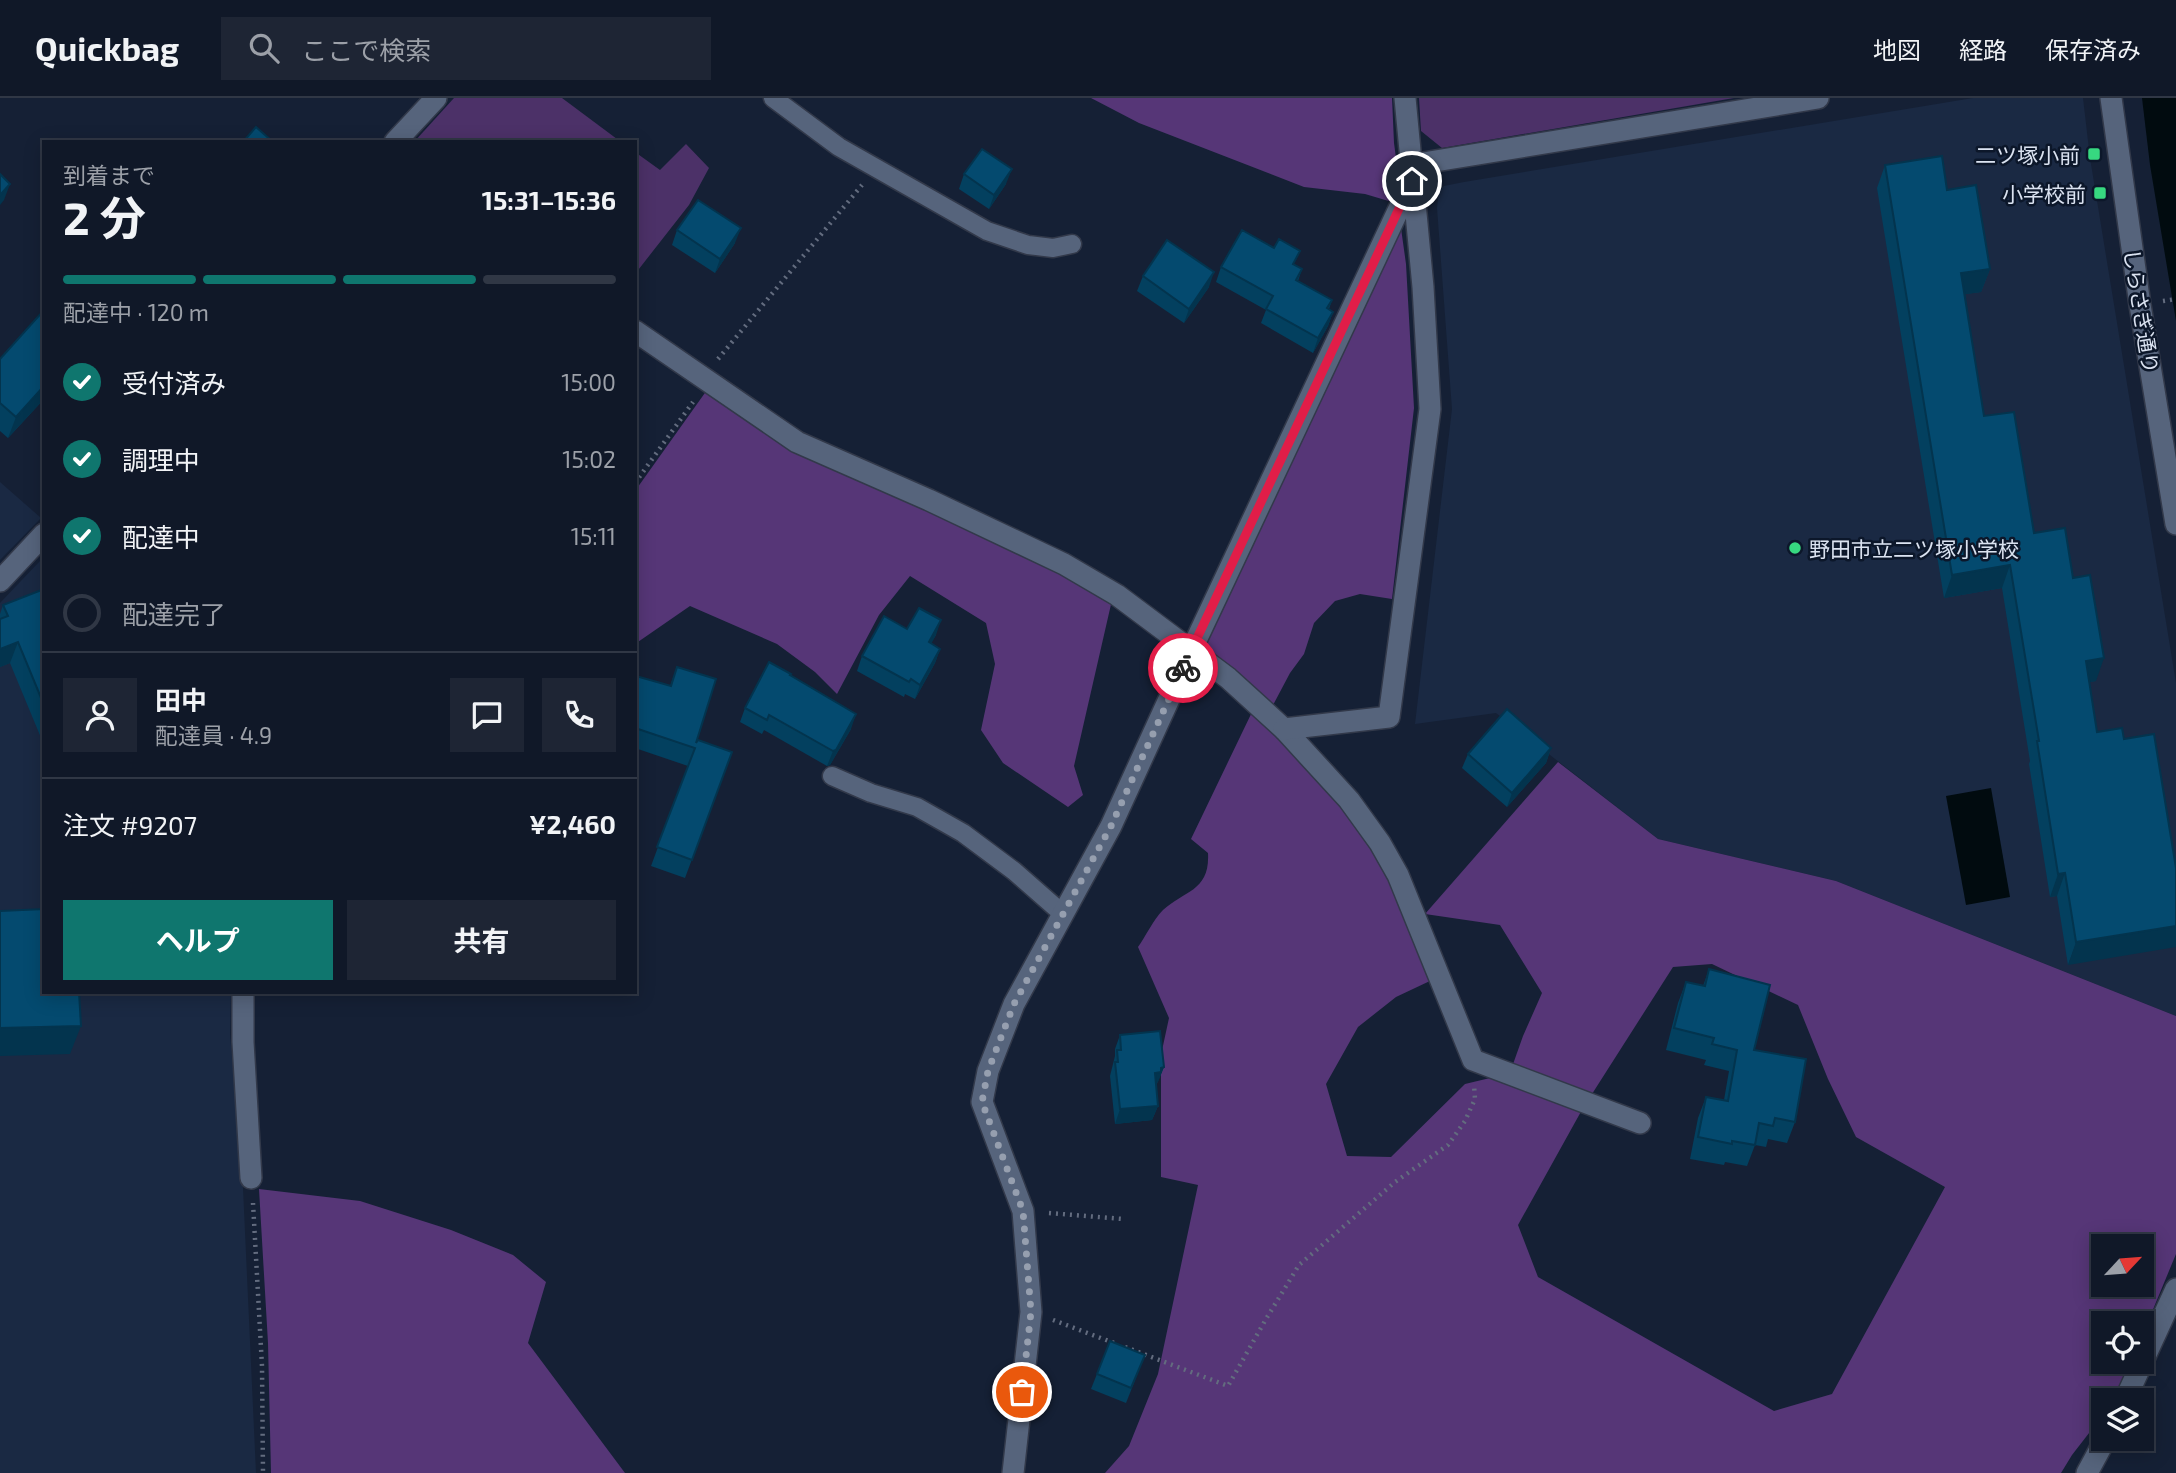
<!DOCTYPE html>
<html lang="ja">
<head>
<meta charset="utf-8">
<style>
	:root { --surface:#101828; --page:#1e2534; --text:#f1f3f6; --muted:#9ca0a8; --line:#303745; --accent:#0f766e }
	body { margin:0; font-family:"Exo 2","Noto Sans JP",sans-serif; background:var(--page); color:var(--text); height:100vh; display:flex; flex-direction:column; font-size:26px; white-space:nowrap }
	* { box-sizing:border-box; margin:0 }
	p { font-size:23px; color:var(--muted) }
	.icon { flex:none; width:38px; height:38px; fill:none; stroke:currentColor; stroke-width:2; stroke-linecap:round; stroke-linejoin:round }
	.map { position:relative; flex:1; overflow:hidden }
	.details { position:absolute; left:42px; top:42px; width:595px; height:854px; display:flex; flex-direction:column; background:var(--surface); border-radius:0px; box-shadow:0 4px 18px #0003,0 0 0 2px var(--line) }
	.details>* { flex:none }
	.needle { width:46px; rotate:64deg }
	.buttons { position:absolute; left:2091px; top:1136px; display:grid; gap:14px }
	.buttons a { display:grid; place-items:center; width:63px; height:63px; border-radius:0px; background:var(--surface); box-shadow:0 4px 18px #0003,0 0 0 2px var(--line); font-size:35px }
	.pin { position:absolute; display:grid; place-items:center; width:60px; height:60px; color:#fff; margin:-30px; border:4px solid #fff; border-radius:50%; box-shadow:0 2px 7px #0007 }
	.courier { position:absolute; display:grid; place-items:center; width:70px; height:70px; margin:-35px; border:5px solid #e11d48; border-radius:50%; background:#fff; color:#222; box-shadow:0 2px 9px #0007 }
	.headline em { font-style:normal; font-weight:700 }
	.headline div { display:flex; flex-direction:column-reverse }
	.headline { display:flex; align-items:center; justify-content:space-between; height:119px; padding:0 21px }
	h1 { font-size:46px; font-weight:700; line-height:52px }
	.bar { display:grid; grid-template-columns:repeat(4,1fr); gap:10px 7px; align-content:center; height:84px; padding:0 21px }
	.bar i { height:9px; border-radius:5px; background:var(--line) }
	.bar .on { background:var(--accent) }
	.bar p { grid-column:span 4 }
	.line { display:flex; align-items:center; gap:18px; padding:0 21px; border-top:2px solid var(--line) }
	.line div { flex:1 }
	.round { display:grid; place-items:center; flex:none; width:74px; height:74px; border-radius:0px; background:var(--page) }
	ol { padding:0 21px; list-style:none }
	li { display:flex; align-items:center; gap:21px; height:77px }
	li p { margin-inline-start:auto }
	li .icon { padding:7px; border-radius:50%; background:var(--accent); color:#fff; stroke-width:4 }
	li:last-child { color:var(--muted) }
	li i { width:38px; height:38px; border:4px solid var(--line); border-radius:50% }
	.button { display:flex; gap:14px; margin-top:auto; padding:14px 21px }
	.button a { flex:1; height:80px; border-radius:0px; background:var(--accent); color:#fff; font-size:28px; font-weight:700; line-height:80px; text-align:center }
	.button a+a { background:var(--page); color:var(--text) }
	header { display:flex; align-items:center; gap:42px; box-sizing:border-box; height:98px; padding:0 35px; background:var(--surface); border-bottom:2px solid var(--line) }
	header strong { font-size:33px }
	nav { display:flex; gap:38px; margin-inline-start:auto; font-size:24px }
	.search { width:490px; height:63px; background:var(--page); display:flex; align-items:center; gap:18px; box-sizing:border-box; padding:0 24px; border-radius:0px; color:var(--muted); font-size:26px }
	.map>svg:first-child { display:block }
</style>
</head>
<body>
<header>
<strong>Quickbag</strong>
<div class="search"><svg class="icon" aria-label="search" viewBox="0 0 24 24"><circle cx="10" cy="10" r="6"/><path d="M15 15l6 6"/></svg>ここで検索</div>
<nav><a>地図</a><a>経路</a><a>保存済み</a></nav>
</header>
<div class="map">
<svg width="2176" height="1375" viewBox="0 0 2176 1375">
	<rect width="100%" height="100%" fill="#152035"/>
	<g fill="#1a2943">
		<polygon points="1973,0 2083,0 2090,60 2176,585 2176,918 1836,783 1658,741 1496,615 1415,626 1452,311 1437,110 1439,92 1444,88 1464,84"/>
		<polygon points="0,384 41,420 0,462"/>
		<polygon points="40,463 44,471 44,894 231,894 230,936 243,1090 256,1375 0,1375 0,505"/>
	</g>
	<g fill="#4c3168">
		<polygon points="454,0 562,0 621,44 414,44"/>
		<polygon points="1419,0 1734,0 1442,50 1421,33"/>
		<polygon points="686,46 709,70 689,107 635,176 635,54 660,72"/>
	</g>
	<g fill="#563677" fill-rule="evenodd">
		<polygon points="1091,0 1392,0 1394,45 1400,90 1392,104 1365,96 1304,89 1139,25"/>
		<polygon points="1400,123 1406,166 1414,310 1392,501 1360,496 1335,503 1314,525 1304,556 1290,575 1272,609 1200,551"/>
		<polygon points="707,292 1112,502 1074,668 1083,697 1068,709 1003,665 981,632 995,566 986,525 910,478 879,517 837,596 815,574 777,546 690,508 635,546 635,393"/>
		<path d="M1253,612L1344,704L1373,747L1401,802L1432,882L1396,899L1358,929L1326,986L1347,1058L1391,1059L1465,986L1490,980L1583,1010L1518,1127L1538,1179L1774,1313L1832,1296L1945,1089L1856,1039L1828,981L1798,907L1712,866L1673,869L1592,996L1512,969L1523,938L1542,895L1500,827L1425,816L1558,664L1658,741L1836,783L2176,918V1156L2142,1238V1225H2104V1264H2131L2113,1302H2104L2103,1317L2072,1357L2061,1375H1105L1129,1348L1158,1276L1198,1087L1161,1079V957L1169,920L1138,849C1146,838 1153,822 1163,812C1185,792 1210,793 1208,755L1191,741ZM2104,1148H2142V1186H2104Z"/>
		<polygon points="259,1091 360,1103 451,1132 513,1157 546,1184 528,1245 625,1375 271,1375 268,1245"/>
	</g>
	<g fill="#010b0f">
		<polygon points="2142,0 2176,0 2176,223 2150,67"/>
		<polygon points="1991,690 2010,799 1966,807 1946,698"/>
	</g>
	<g fill="none" stroke-linecap="round" stroke-linejoin="round">
		<g stroke="#32394a" stroke-width="21">
			<g id="lane">
				<polyline points="773,0 839,49 987,133 1028,147 1053,150 1072,146"/>
				<polyline points="832,678 871,695 917,709 963,735 1014,773 1063,816"/>
			</g>
		</g>
		<g stroke="#32394a" stroke-width="24">
			<g id="street">
				<polyline points="395,44 436,0"/>
				<polyline points="635,233 797,344 929,402 1064,466 1117,497 1228,580 1284,631 1349,702 1380,745 1398,777 1473,962 1640,1025"/>
				<polyline points="0,483 44,436"/>
				<polyline points="1284,631 1389,619 1430,311 1423,189 1405,0"/>
				<polyline points="243,894 243,944 251,1080"/>
				<polyline points="2125,1302 2176,1191"/>
				<polyline points="1013,1375 1031,1214 1023,1113 982,1004 988,973 1014,906 1111,728 1191,553 1412,83"/>
				<polyline points="2087,1375 2106,1340"/>
			</g>
		</g>
		<g stroke="#32394a" stroke-width="24">
			<g id="secondary">
				<polyline points="2111,0 2140,207 2176,426"/>
				<polyline points="1411,67 1818,0"/>
			</g>
		</g>
		<g stroke="#636c7f" stroke-width="4.5" stroke-dasharray="2 5" stroke-linecap="butt">
			<polyline points="2163,203 2176,201"/>
			<polyline points="718,261 862,87"/>
			<polyline points="635,385 693,304"/>
			<polyline points="253,1105 262,1268 263,1375"/>
			<polyline points="1049,1115 1123,1121"/>
			<polyline points="1053,1222 1114,1245"/>
			<polyline points="1125,1249 1228,1288 1266,1221 1299,1167 1395,1084 1448,1047 1465,1023 1475,1001 1474,987"/>
		</g>
		<use href="#lane" stroke="#56647c" stroke-width="18"/>
		<use href="#street" stroke="#56647c" stroke-width="21"/>
		<use href="#secondary" stroke="#56647c" stroke-width="21"/>
	</g>
	<g fill="#03405f">
		<polygon points="1885,67 1947,92 1990,171 1981,194 1965,196 1984,318 2034,435 2073,480 2096,583 2089,584 2097,634 2124,641 2154,636 2068,867 2057,798 2050,799 2029,666 2030,663 2002,490 1944,500 1877,90"/>
		<polygon points="964,76 1006,86 989,111 959,91"/>
		<polygon points="677,132 735,145 715,175 672,147"/>
		<polygon points="1295,167 1302,171 1298,183 1332,202 1329,211 1333,214 1328,228 1313,255 1261,225 1266,212 1216,184 1221,169"/>
		<polygon points="1143,178 1209,189 1184,225 1137,193"/>
		<polygon points="0,261 44,301 8,340 0,333"/>
		<polygon points="44,491 44,647 10,565 0,569 0,516 3,507"/>
		<polygon points="907,531 936,537 931,545 940,551 935,565 915,601 905,596 904,599 857,573 862,558"/>
		<polygon points="677,569 696,645 732,654 685,780 651,768 688,668 635,650 635,581 670,588"/>
		<polygon points="790,577 851,631 830,667 827,668 764,632 762,636 740,624 745,610"/>
		<polygon points="1551,650 1546,665 1507,709 1462,670 1468,656"/>
		<polygon points="1709,871 1795,1024 1787,1045 1768,1041 1766,1049 1755,1047 1747,1068 1725,1064 1724,1067 1690,1061 1698,1020 1706,999 1724,1002 1729,973 1704,967 1706,962 1666,952 1678,905 1686,884 1703,888"/>
		<polygon points="1120,937 1164,969 1156,988 1158,1008 1152,1022 1115,1026 1110,978 1115,958 1115,951"/>
		<polygon points="1110,1243 1145,1257 1126,1305 1091,1291"/>
	</g>
	<g fill="#03344e">
		<polygon points="1012,71 1006,86 989,111 994,97"/>
		<polygon points="10,86 4,102 0,107 0,97"/>
		<polygon points="741,130 735,145 715,175 720,161"/>
		<polygon points="1990,171 1981,194 1953,198 1961,175"/>
		<polygon points="1214,174 1209,189 1184,225 1189,211"/>
		<polygon points="1333,214 1328,228 1313,255 1318,240"/>
		<polygon points="44,288 44,301 8,340 16,319"/>
		<polygon points="2010,467 2002,490 1944,500 1952,477"/>
		<polygon points="941,522 936,537 924,559 929,544"/>
		<polygon points="18,544 10,565 0,569 0,551"/>
		<polygon points="940,551 935,565 915,601 920,587"/>
		<polygon points="2104,560 2096,583 2078,586 2086,563"/>
		<polygon points="856,616 851,631 830,667 827,668 833,653"/>
		<polygon points="1551,650 1546,665 1507,709 1512,695"/>
		<polygon points="2065,775 2057,798 2050,799 2058,776"/>
		<polygon points="2176,828 2176,849 2068,867 2076,844"/>
		<polygon points="81,928 70,956 0,958 0,930"/>
		<polygon points="1164,969 1158,984 1157,984 1156,988 1155,975 1161,970"/>
		<polygon points="1158,1008 1152,1022 1115,1026 1120,1011"/>
	</g>
	<g fill="#044a6f" stroke="#03344e" stroke-width="2">
		<polygon points="256,29 273,44 243,44"/>
		<polygon points="982,51 1012,71 994,97 964,76"/>
		<polygon points="1942,58 1947,92 1976,87 1990,171 1961,175 1984,318 2014,314 2034,435 2065,430 2073,480 2090,477 2104,560 2086,563 2097,634 2122,630 2124,641 2154,636 2176,770 2176,828 2076,844 2065,775 2058,776 2037,643 2039,643 2010,467 1952,477 1885,67"/>
		<polygon points="0,76 10,86 0,97"/>
		<polygon points="698,102 741,130 720,161 677,132"/>
		<polygon points="1242,132 1274,150 1279,141 1300,153 1293,166 1302,171 1296,182 1332,202 1327,210 1333,214 1318,240 1266,211 1273,198 1221,169"/>
		<polygon points="1167,142 1214,174 1189,211 1143,178"/>
		<polygon points="44,212 44,288 16,319 0,305 0,261"/>
		<polygon points="44,491 44,607 18,544 0,551 0,521 8,518 3,507"/>
		<polygon points="919,510 941,522 929,544 940,551 920,587 911,581 909,584 862,558 884,518 907,531"/>
		<polygon points="769,564 791,576 790,577 856,616 836,652 833,653 769,617 767,622 745,610"/>
		<polygon points="677,569 716,581 696,645 698,642 732,654 692,762 657,749 695,650 635,630 635,581 636,578 671,588"/>
		<polygon points="1507,611 1551,650 1512,695 1468,656"/>
		<polygon points="44,811 44,894 79,894 81,928 0,930 0,813"/>
		<polygon points="1709,871 1770,887 1754,952 1806,961 1795,1024 1775,1020 1773,1028 1759,1025 1755,1047 1732,1043 1732,1046 1698,1039 1706,999 1728,1003 1737,952 1712,946 1714,940 1674,930 1686,884 1705,888"/>
		<polygon points="1160,933 1164,969 1161,970 1161,974 1155,975 1158,1008 1120,1011 1115,964 1118,964 1117,952 1121,952 1120,937"/>
		<polygon points="1110,1243 1145,1257 1131,1290 1097,1276"/>
	</g>
	<g fill="none" stroke-linecap="round" stroke-linejoin="round">
		<polyline stroke="#969faf" stroke-width="7" stroke-dasharray="0 12.6" points="1022,1294 1031,1214 1023,1113 982,1004 988,973 1014,906 1111,728 1183,570"/>
		<polyline stroke="#e11d48" stroke-width="9" points="1183,570 1412,83"/>
	</g>
	<g fill="#37d880" stroke="#0c172a" stroke-width="2.5">
		<rect x="2087" y="49" width="14" height="14" rx="3.5"/>
		<rect x="2093" y="88" width="14" height="14" rx="3.5"/>
		<circle cx="1795" cy="450" r="7"/>
	</g>
	<g text-anchor="middle" dominant-baseline="central" stroke-width="5" stroke-linejoin="round" paint-order="stroke">
		<g font-size="21" fill="#dbe3f1" stroke="#0c172a" text-anchor="end">
			<text x="2080" y="56">二ツ塚小前</text>
			<text x="2086" y="95">小学校前</text>
			<text x="1809" y="450" text-anchor="start">野田市立二ツ塚小学校</text>
		</g>
		<g font-size="21" fill="#dbe3f1" stroke="#0c172a">
			<text transform="translate(2142 213) rotate(81)">しらさぎ通り</text>
		</g>
	</g>
</svg>
<div class="buttons">
<a><svg class="needle" viewBox="-14 -14 28 28"><path d="M0-13l5 13h-10z" fill="#e53935"/><path d="M0 13l5-13h-10z" fill="#9ca0a8"/></svg></a>
<a><svg class="icon" aria-label="locate" viewBox="0 0 24 24"><circle cx="12" cy="12" r="6"/><path d="M12 2v4M12 18v4M2 12h4M18 12h4"/></svg></a>
<a><svg class="icon" aria-label="layers" viewBox="0 0 24 24"><path d="M12 4l9 5-9 5-9-5zM3 14l9 5 9-5"/></svg></a>
</div>
<div class="pin" style="left:1022px;top:1294px;background:#ea580c"><svg class="icon" aria-label="bag" viewBox="0 0 24 24"><path d="M5 8h14l-1 12H6zM9 8a3 3 0 0 1 6 0"/></svg></div>
<div class="pin" style="left:1412px;top:83px;background:#1f2937"><svg class="icon" aria-label="home" viewBox="0 0 24 24"><path d="M3 11l9-7 9 7M6 9v11h12V9"/></svg></div>
<div class="courier" style="left:1183px;top:570px"><svg class="icon" aria-label="bike" viewBox="0 0 24 24"><circle cx="6" cy="16" r="4"/><circle cx="18" cy="16" r="4"/><path d="M6 16l4-8h5l3 8M10 8l3 8H6M13 5h3"/></svg></div>
<section class="details">
<div class="headline"><div><h1>2 分</h1><p>到着まで</p></div><em>15:31–15:36</em></div>
<div class="bar"><i class="on"></i><i class="on"></i><i class="on"></i><i></i><p>配達中 · 120 m</p></div>
<ol>
<li><svg class="icon" aria-label="check" viewBox="0 0 24 24"><path d="M5 12l5 5 9-10"/></svg>受付済み<p>15:00</p></li>
<li><svg class="icon" aria-label="check" viewBox="0 0 24 24"><path d="M5 12l5 5 9-10"/></svg>調理中<p>15:02</p></li>
<li><svg class="icon" aria-label="check" viewBox="0 0 24 24"><path d="M5 12l5 5 9-10"/></svg>配達中<p>15:11</p></li>
<li><i></i>配達完了</li>
</ol>
<div class="line" style="height:126px"><a class="round"><svg class="icon" aria-label="person" viewBox="0 0 24 24"><circle cx="12" cy="8" r="4"/><path d="M4 21q1-7 8-7t8 7"/></svg></a><div><b>田中</b><p>配達員 · 4.9</p></div><a class="round"><svg class="icon" aria-label="chat" viewBox="0 0 24 24"><path d="M4 5h16v11H9l-5 4z"/></svg></a><a class="round"><svg class="icon" aria-label="phone" viewBox="0 0 24 24"><path d="M5 4h4l2 5-3 2q2 4 5 5l2-3 5 2v4C11 20 4 13 5 4z"/></svg></a></div>
<div class="line" style="height:91px"><div>注文 #9207</div><b>¥2,460</b></div>
<div class="button"><a>ヘルプ</a><a>共有</a></div>
</section>
</div>
</body>
</html>
